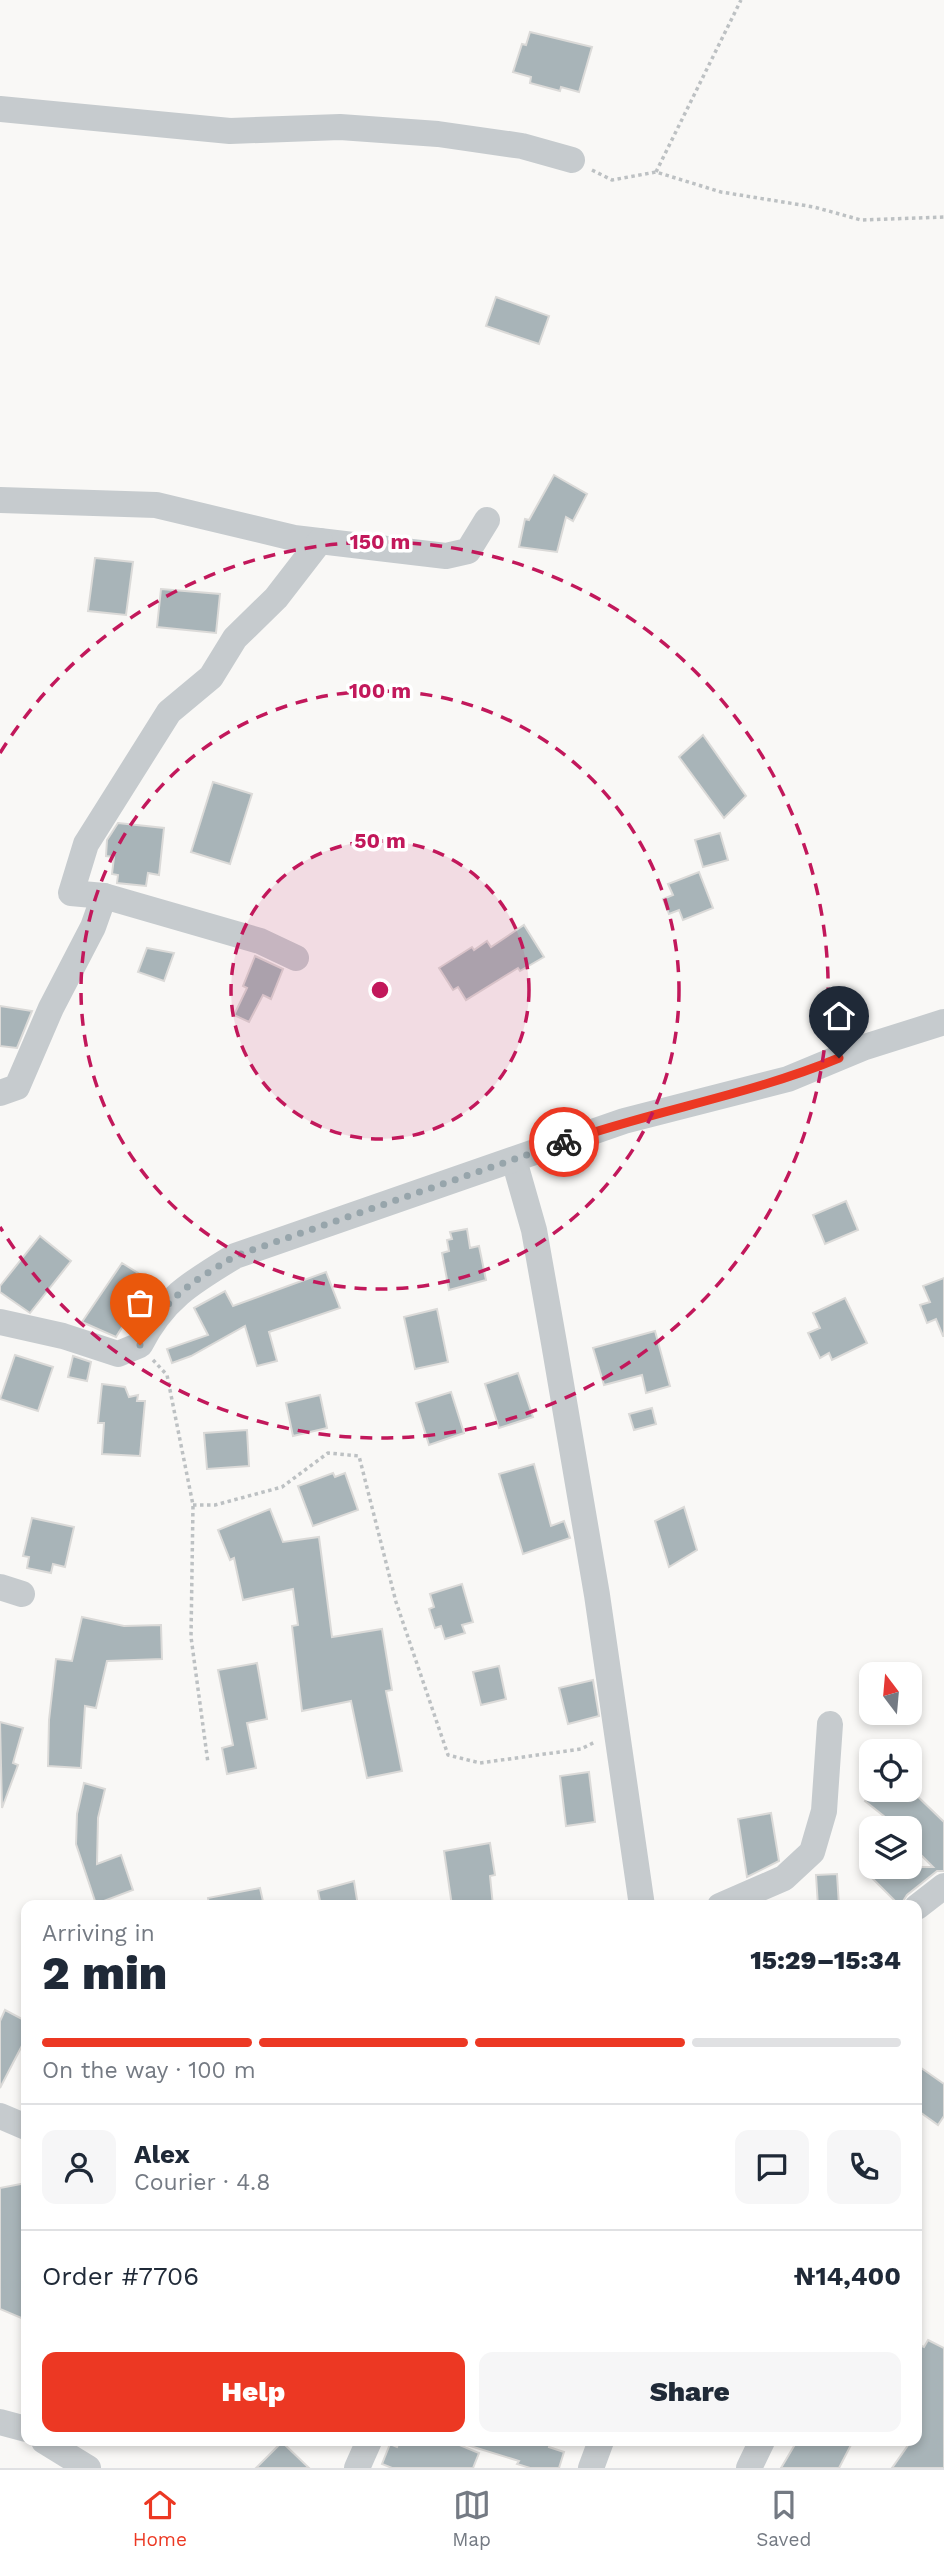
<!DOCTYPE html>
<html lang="en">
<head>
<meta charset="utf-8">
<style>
	:root { --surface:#fff; --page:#f6f6f7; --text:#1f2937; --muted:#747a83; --line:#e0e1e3; --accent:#ec3823 }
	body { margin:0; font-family:"Work Sans",sans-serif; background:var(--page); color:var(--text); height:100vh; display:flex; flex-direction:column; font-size:26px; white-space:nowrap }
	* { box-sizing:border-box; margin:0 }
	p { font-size:23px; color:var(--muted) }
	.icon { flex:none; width:38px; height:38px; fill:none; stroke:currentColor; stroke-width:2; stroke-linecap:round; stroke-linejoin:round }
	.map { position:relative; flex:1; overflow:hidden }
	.panel { position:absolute; left:21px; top:1900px; width:901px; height:546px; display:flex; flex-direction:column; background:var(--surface); border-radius:14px; box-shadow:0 4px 10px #0003 }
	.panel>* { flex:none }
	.needle { width:46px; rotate:344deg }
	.controls { position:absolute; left:859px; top:1662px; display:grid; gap:14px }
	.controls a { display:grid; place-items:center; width:63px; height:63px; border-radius:14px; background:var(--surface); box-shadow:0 4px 10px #0003; font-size:35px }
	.pin { position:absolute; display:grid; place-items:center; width:60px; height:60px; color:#fff; margin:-72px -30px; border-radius:50% 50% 50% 0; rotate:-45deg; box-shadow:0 0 7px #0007 }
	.pin .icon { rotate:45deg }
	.courier { position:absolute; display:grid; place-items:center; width:70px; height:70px; margin:-35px; border:5px solid #ec3823; border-radius:50%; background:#fff; color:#222; box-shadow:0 2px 9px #0007 }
	.overview em { font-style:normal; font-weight:800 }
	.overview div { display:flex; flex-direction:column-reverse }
	.overview { display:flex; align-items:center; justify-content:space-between; height:119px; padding:0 21px }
	h1 { font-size:46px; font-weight:800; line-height:52px }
	.bar { display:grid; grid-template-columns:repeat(4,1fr); gap:10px 7px; align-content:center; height:84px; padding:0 21px }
	.bar i { height:9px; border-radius:5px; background:var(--line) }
	.bar .selected { background:var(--accent) }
	.bar p { grid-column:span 4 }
	.line { display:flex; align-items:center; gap:18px; padding:0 21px; border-top:2px solid var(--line) }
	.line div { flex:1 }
	.round { display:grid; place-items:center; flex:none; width:74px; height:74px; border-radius:14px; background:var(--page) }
	.button { display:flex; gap:14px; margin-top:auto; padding:14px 21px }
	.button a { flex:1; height:80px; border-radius:14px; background:var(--accent); color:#fff; font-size:28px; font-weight:800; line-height:80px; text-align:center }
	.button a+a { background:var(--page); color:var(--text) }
	.tab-bar { display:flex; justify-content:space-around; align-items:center; height:98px; border-top:2px solid var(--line); background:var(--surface); font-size:19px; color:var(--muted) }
	.tab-bar a { display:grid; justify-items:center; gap:4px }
	.tab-bar .selected { color:var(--accent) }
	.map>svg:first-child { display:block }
</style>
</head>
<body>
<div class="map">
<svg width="944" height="2468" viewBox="0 0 944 2468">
	<rect width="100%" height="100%" fill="#f9f8f6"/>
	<g fill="#a8b4b8" stroke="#dbdad8" stroke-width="2">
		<polygon points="530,32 592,47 579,92 561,87 560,91 530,83 531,77 513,72 522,44 526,45"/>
		<polygon points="496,297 549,316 539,344 486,326"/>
		<polygon points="554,475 587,494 573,521 566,517 557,552 519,547 525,519 529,520"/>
		<polygon points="95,558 133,562 126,615 88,611"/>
		<polygon points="161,589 220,594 216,633 157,627"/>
		<polygon points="703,735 746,796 724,818 679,757"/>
		<polygon points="213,782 252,794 230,864 191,852"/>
		<polygon points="118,823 164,828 159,875 148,873 146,886 117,883 118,875 112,874 114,857 106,856 107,840"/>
		<polygon points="720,833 728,860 703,867 695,840"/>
		<polygon points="699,872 713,908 683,920 679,910 669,914 663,899 673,895 668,884"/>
		<polygon points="524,925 544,957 520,971 518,968 466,1000 458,987 453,990 439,968 472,947 474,950 487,941 491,947"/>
		<polygon points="147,948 174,953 164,981 138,972"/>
		<polygon points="255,956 283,969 271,999 263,995 249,1022 234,1015 247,988 243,986"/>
		<polygon points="0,1006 32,1011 17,1048 0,1046"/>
		<polygon points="846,1201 858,1230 825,1244 813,1215"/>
		<polygon points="467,1229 470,1248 479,1246 486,1280 449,1290 442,1253 449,1251 447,1240 452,1239 450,1232"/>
		<polygon points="40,1236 71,1261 30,1313 0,1292 0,1286"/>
		<polygon points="122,1263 138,1273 131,1282 141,1289 121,1318 126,1321 116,1337 82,1322"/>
		<polygon points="326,1272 340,1308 269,1332 277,1361 257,1366 245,1326 191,1356 172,1363 167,1349 208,1335 194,1308 225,1291 233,1306"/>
		<polygon points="944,1278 944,1336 943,1336 936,1319 927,1323 920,1305 930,1302 923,1286"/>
		<polygon points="845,1298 867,1343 832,1360 829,1353 820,1358 808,1333 820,1328 813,1313"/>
		<polygon points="437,1309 448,1362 415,1369 404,1317"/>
		<polygon points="655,1331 670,1386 646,1393 642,1375 604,1385 593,1348"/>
		<polygon points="15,1355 53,1367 38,1411 0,1399"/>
		<polygon points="73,1356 91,1362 87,1381 68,1377"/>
		<polygon points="518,1373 533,1417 499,1428 485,1384"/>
		<polygon points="102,1384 125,1387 129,1397 138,1395 137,1401 145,1401 140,1456 102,1454 104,1423 98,1423"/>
		<polygon points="451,1392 464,1433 429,1445 416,1403"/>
		<polygon points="320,1395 327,1428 293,1436 286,1403"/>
		<polygon points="652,1408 656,1424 634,1430 629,1414"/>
		<polygon points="247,1430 249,1466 207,1469 204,1433"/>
		<polygon points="534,1464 551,1526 564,1521 570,1538 523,1554 499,1474"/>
		<polygon points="333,1473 335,1477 345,1473 358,1510 313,1526 298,1486"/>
		<polygon points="684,1507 697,1550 669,1567 655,1521"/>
		<polygon points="270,1509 283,1542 319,1537 332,1637 382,1629 392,1690 386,1691 402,1771 367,1778 351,1701 302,1711 292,1626 298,1625 293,1589 243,1600 234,1558 230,1560 218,1530"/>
		<polygon points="32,1518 74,1527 65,1567 53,1564 51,1573 27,1568 29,1557 23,1556"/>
		<polygon points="462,1584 473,1622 462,1625 465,1633 445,1639 441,1626 435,1628 429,1609 434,1607 430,1594"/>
		<polygon points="82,1617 124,1626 161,1625 162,1659 107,1661 96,1708 85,1706 81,1768 48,1766 49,1720 56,1659 72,1661"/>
		<polygon points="257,1663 267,1719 247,1723 256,1768 227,1774 222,1748 233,1745 218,1670"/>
		<polygon points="499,1666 506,1699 481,1705 473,1672"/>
		<polygon points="593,1680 599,1716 568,1724 559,1688"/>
		<polygon points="0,1722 23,1728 13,1763 18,1765 2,1808"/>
		<polygon points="589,1772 595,1822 566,1826 560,1776"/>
		<polygon points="84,1783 105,1789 98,1818 97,1864 121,1855 133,1890 96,1904 76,1844 77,1814"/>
		<polygon points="874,1790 911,1790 944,1822 944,1871 937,1871 907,1895 900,1906 871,1877 881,1867 933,1867 910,1844 910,1829 900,1829 865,1801"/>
		<polygon points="771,1813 779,1861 747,1877 738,1819"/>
		<polygon points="490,1843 495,1875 490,1876 493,1906 452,1906 444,1851"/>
		<polygon points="837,1874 839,1906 818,1906 816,1875"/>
		<polygon points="354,1881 358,1906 321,1906 318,1891"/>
		<polygon points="260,1888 264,1906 209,1906 208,1898"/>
		<polygon points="5,2010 26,2021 26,2038 0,2088 0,2021"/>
		<polygon points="917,2065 944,2084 944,2116 938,2125 917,2110"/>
		<polygon points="26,2183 26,2320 0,2309 0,2188"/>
		<polygon points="928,2340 944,2348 944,2468 892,2468 911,2441 917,2441 917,2344 924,2347"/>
		<polygon points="399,2441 450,2441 479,2453 473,2468 392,2468 382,2464 390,2444 397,2447"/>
		<polygon points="468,2441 551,2441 549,2447 564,2452 559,2468 530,2468 517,2464 519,2461 467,2445"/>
		<polygon points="797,2441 853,2441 839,2468 781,2468"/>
		<polygon points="282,2442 309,2468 256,2468"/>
	</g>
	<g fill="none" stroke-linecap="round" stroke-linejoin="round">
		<g stroke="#bdc1c3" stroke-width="3.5" stroke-dasharray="3.5 3.5" stroke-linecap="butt">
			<polyline points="592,170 612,180 656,172 721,192 814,207 861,220 944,217"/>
			<polyline points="656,172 741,0"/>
			<polyline points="153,1360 167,1375 193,1505 191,1637 208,1763"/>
			<polyline points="193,1505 215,1505 282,1487 328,1453 359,1456 396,1602 448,1755 480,1763 581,1749 595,1742"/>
		</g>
		<g stroke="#c6cbce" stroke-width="26">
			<polyline points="0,109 230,131 340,127 438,134 522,146 572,160"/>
			<polyline points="0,500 156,505 294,538 446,556 468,551 487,520"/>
			<polyline points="104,896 71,893 86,844 169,712 211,677 235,638 276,598 320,541"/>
			<polyline points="0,1093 17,1087 51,1008 93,927 104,896 260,941 296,958"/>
			<polyline points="514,1160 534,1230 554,1343 597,1595 642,1906"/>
			<path d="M0,1322L63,1336L118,1354L140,1345C163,1299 192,1282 235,1256L624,1121L788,1079L865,1047L944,1022"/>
			<polyline points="0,1587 22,1594"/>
			<polyline points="720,1906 784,1878 812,1852 824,1811 830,1724"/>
			<polyline points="917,1907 944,1886"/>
			<polyline points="0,2116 26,2127"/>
			<polyline points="0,2422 26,2429"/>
			<polyline points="44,2441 88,2468"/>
			<polyline points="357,2468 369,2441"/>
			<polyline points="591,2468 601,2441"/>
			<polyline points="749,2468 762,2441"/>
		</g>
	</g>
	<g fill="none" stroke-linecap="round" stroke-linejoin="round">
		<path stroke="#97a5ab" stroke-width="7" stroke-dasharray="0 12.6" d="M140,1345C165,1297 191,1283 235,1256L564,1142"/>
		<path stroke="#ec3823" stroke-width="9" d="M564,1142C655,1110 750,1095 839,1058"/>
	</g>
	<circle cx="380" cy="990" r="149" fill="#c2185b" fill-opacity=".12"/>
	<g fill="none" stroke="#c2185b" stroke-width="3.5" stroke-dasharray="12 9">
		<circle cx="380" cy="990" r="149"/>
		<circle cx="380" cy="990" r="299"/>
		<path d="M0 753A448 448 0 1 1 0 1227"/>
	</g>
	<circle cx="380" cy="990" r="10" fill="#c2185b" stroke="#fff" stroke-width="3.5"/>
	<g font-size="21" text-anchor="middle" font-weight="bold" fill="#c2185b" stroke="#fff" stroke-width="7" stroke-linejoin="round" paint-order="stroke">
		<text x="380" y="549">150 m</text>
		<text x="380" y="698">100 m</text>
		<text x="380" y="848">50 m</text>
	</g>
</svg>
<div class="controls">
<a><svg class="needle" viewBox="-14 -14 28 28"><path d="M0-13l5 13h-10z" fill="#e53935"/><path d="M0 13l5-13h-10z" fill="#747a83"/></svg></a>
<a><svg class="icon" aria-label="locate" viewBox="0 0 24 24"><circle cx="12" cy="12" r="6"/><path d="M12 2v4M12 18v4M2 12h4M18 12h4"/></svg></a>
<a><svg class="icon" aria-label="layers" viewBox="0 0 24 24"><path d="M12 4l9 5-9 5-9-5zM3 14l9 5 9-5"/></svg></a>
</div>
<div class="pin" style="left:140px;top:1345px;background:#ea580c"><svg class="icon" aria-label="bag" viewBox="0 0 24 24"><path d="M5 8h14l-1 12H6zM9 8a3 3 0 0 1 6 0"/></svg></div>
<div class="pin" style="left:839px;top:1058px;background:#1f2937"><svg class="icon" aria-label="home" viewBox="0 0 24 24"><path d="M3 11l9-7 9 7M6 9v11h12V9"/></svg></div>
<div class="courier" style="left:564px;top:1142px"><svg class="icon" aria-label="bike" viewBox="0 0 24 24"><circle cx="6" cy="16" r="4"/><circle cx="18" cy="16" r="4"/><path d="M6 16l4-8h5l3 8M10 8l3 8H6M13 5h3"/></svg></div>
<section class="panel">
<div class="overview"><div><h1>2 min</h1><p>Arriving in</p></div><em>15:29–15:34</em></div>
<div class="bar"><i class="selected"></i><i class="selected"></i><i class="selected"></i><i></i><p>On the way · 100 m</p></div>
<div class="line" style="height:126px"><a class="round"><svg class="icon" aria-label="person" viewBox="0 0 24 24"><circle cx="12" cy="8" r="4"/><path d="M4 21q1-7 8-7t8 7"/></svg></a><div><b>Alex</b><p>Courier · 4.8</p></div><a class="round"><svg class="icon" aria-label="chat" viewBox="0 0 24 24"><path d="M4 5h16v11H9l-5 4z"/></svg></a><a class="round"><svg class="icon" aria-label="phone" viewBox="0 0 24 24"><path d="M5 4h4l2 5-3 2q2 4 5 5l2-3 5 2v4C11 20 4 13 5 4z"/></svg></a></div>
<div class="line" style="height:91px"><div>Order #7706</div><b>₦14,400</b></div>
<div class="button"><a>Help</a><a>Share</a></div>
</section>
</div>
<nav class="tab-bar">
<a class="selected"><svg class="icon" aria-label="home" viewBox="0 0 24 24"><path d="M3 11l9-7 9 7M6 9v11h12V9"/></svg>Home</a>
<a><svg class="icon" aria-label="map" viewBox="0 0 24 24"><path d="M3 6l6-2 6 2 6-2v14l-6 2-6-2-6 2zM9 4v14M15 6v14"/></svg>Map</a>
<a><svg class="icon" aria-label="saved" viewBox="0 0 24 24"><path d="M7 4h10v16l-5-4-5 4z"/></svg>Saved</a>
</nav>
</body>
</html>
